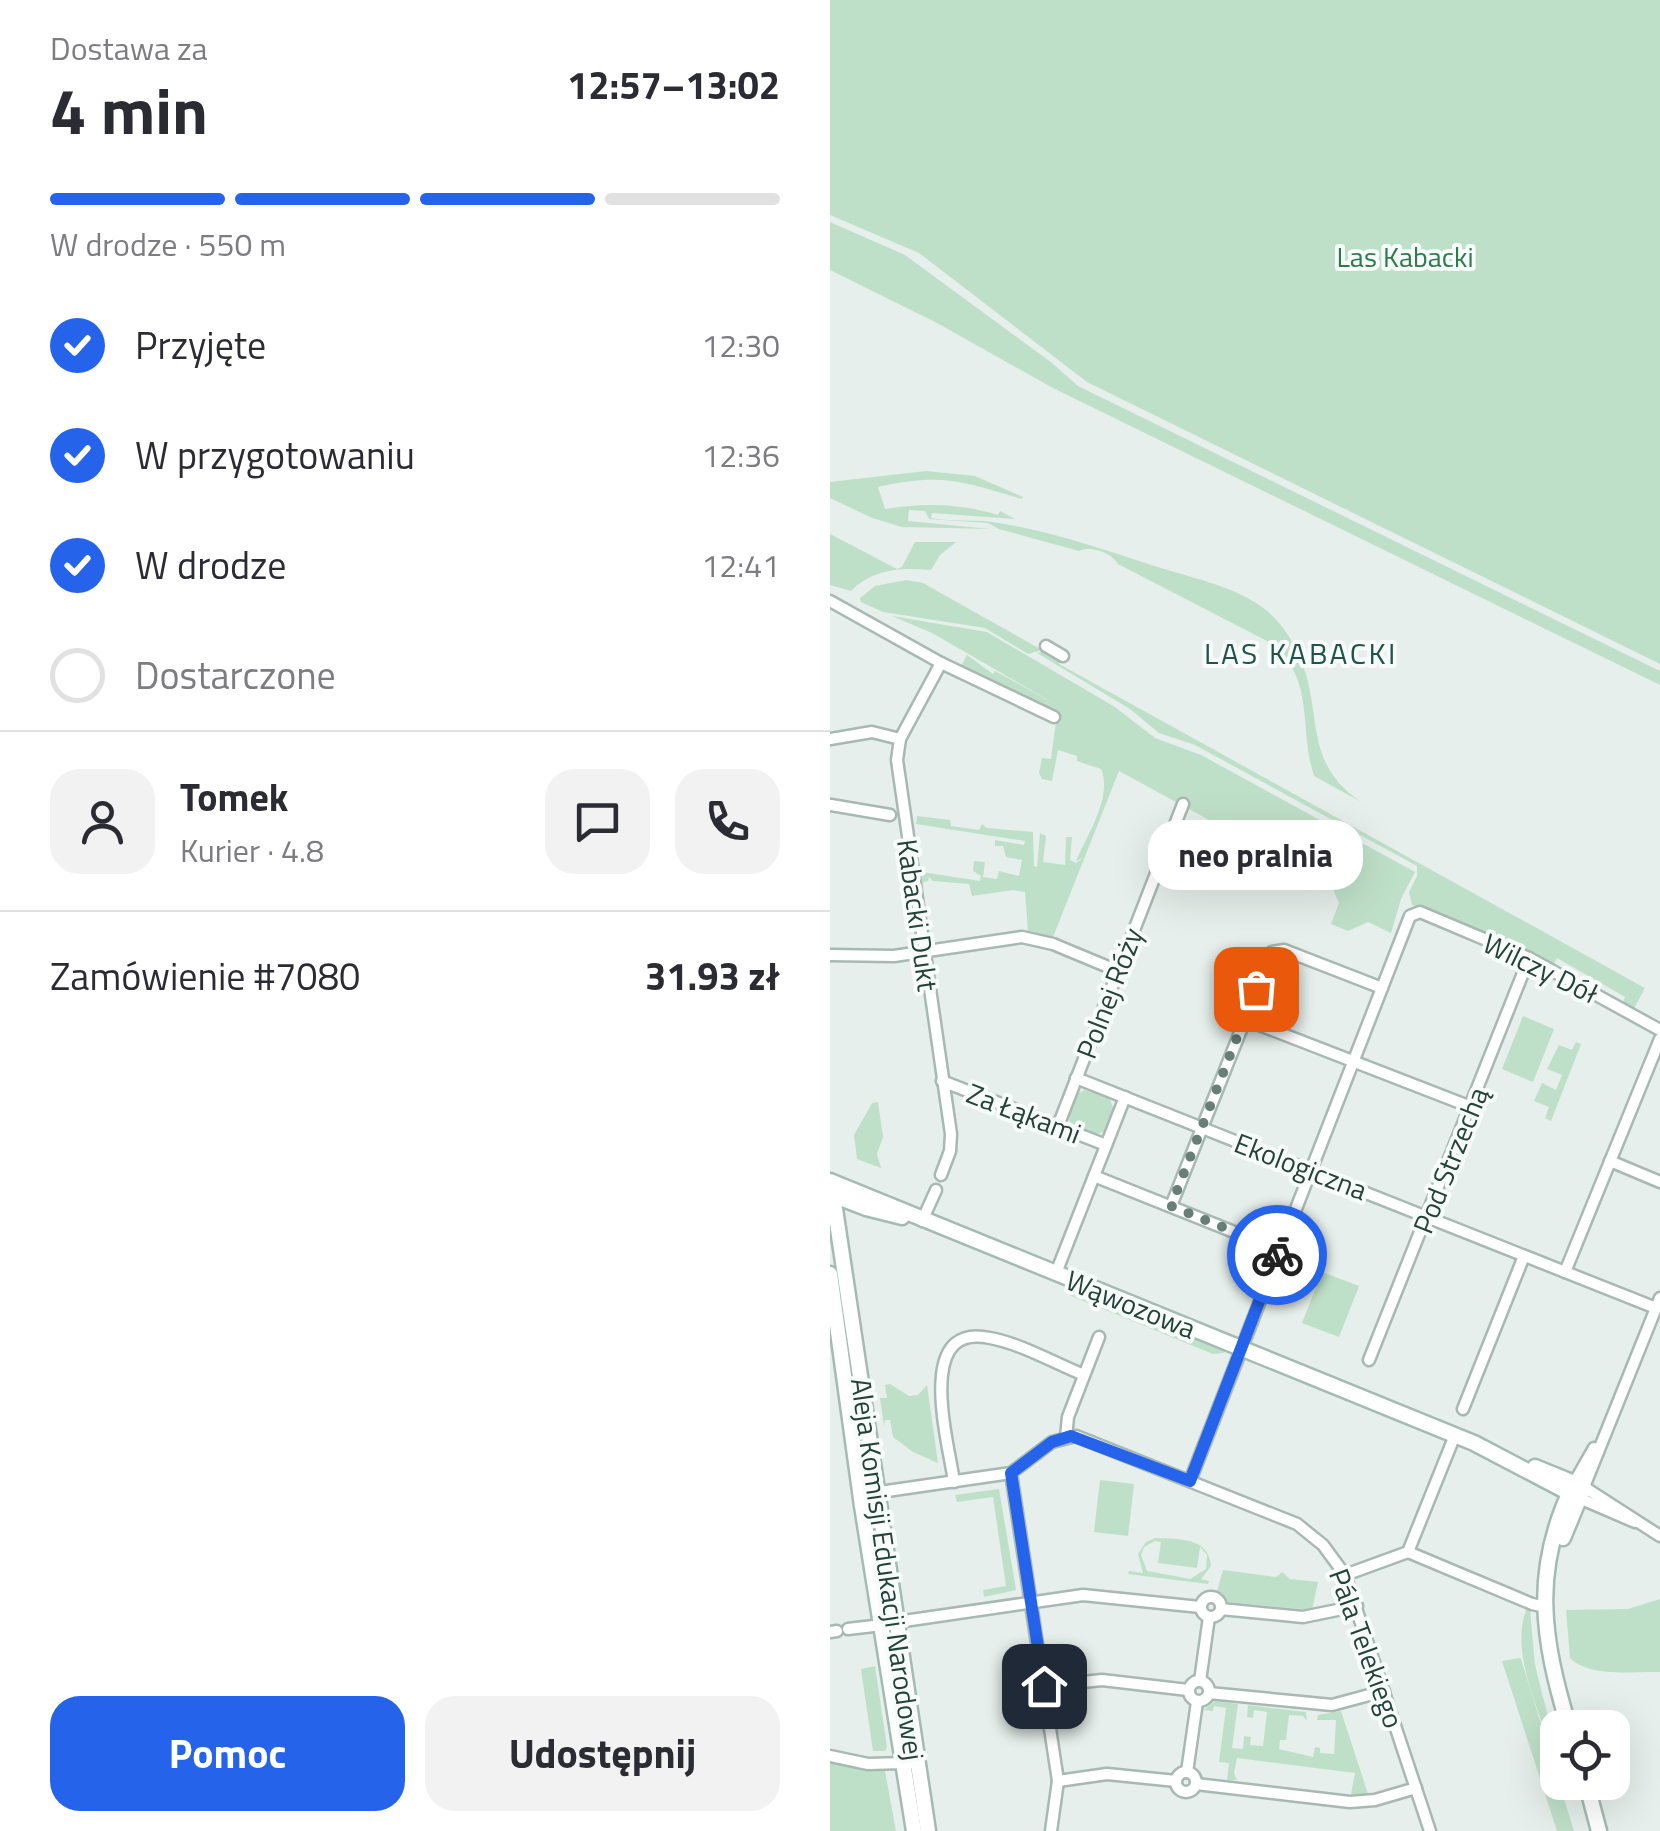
<!DOCTYPE html>
<html lang="pl">
<head>
<meta charset="utf-8">
<style>
	:root { --surface:#fff; --page:#f2f2f3; --text:#2b2b33; --muted:#7c7c81; --line:#e1e1e2; --accent:#2563eb }
	body { margin:0; font-family:"Titillium Web",sans-serif; background:var(--page); color:var(--text); height:100vh; display:flex; flex-direction:column; font-size:38px; white-space:nowrap }
	* { box-sizing:border-box; margin:0 }
	p { font-size:32px; color:var(--muted) }
	.icon { flex:none; width:55px; height:55px; fill:none; stroke:currentColor; stroke-width:2; stroke-linecap:round; stroke-linejoin:round }
	.map { position:relative; flex:1; overflow:hidden }
	.side { display:flex; flex-direction:column; background:var(--surface); width:830px }
	.side>* { flex:none }
	.tools { position:absolute; left:710px; top:1710px; display:grid; gap:20px }
	.tools a { display:grid; place-items:center; width:90px; height:90px; border-radius:20px; background:var(--surface); box-shadow:0 10px 40px #0002; font-size:50px }
	.pin { position:absolute; display:grid; place-items:center; width:85px; height:85px; color:#fff; margin:-42px; border-radius:20px; box-shadow:0 5px 15px #0006 }
	.courier { position:absolute; display:grid; place-items:center; width:100px; height:100px; margin:-50px; border:8px solid #2563eb; border-radius:50%; background:#fff; color:#222; box-shadow:0 2px 12px #0007 }
	.bubble { position:absolute; height:70px; border-radius:30px; background:var(--surface); box-shadow:0 10px 40px #0002; font-size:32px; font-weight:700; line-height:70px; text-align:center }
	.summary em { font-style:normal; font-weight:700 }
	.summary div { display:flex; flex-direction:column-reverse }
	.summary { display:flex; align-items:center; justify-content:space-between; height:170px; padding:0 50px }
	h1 { font-size:65px; font-weight:700; line-height:75px }
	.bar { display:grid; grid-template-columns:repeat(4,1fr); gap:15px 10px; align-content:center; height:120px; padding:0 50px }
	.bar i { height:12px; border-radius:8px; background:var(--line) }
	.bar .selected { background:var(--accent) }
	.bar p { grid-column:span 4 }
	.line { display:flex; align-items:center; gap:25px; padding:0 50px; border-top:2px solid var(--line) }
	.line div { flex:1 }
	.round { display:grid; place-items:center; flex:none; width:105px; height:105px; border-radius:30px; background:var(--page) }
	ol { padding:0 50px; list-style:none }
	li { display:flex; align-items:center; gap:30px; height:110px }
	li p { margin-inline-start:auto }
	li .icon { padding:10px; border-radius:50%; background:var(--accent); color:#fff; stroke-width:4 }
	li:last-child { color:var(--muted) }
	li i { width:55px; height:55px; border:5px solid var(--line); border-radius:50% }
	.cta { display:flex; gap:20px; margin-top:auto; padding:20px 50px }
	.cta a { flex:1; height:115px; border-radius:30px; background:var(--accent); color:#fff; font-size:40px; font-weight:700; line-height:115px; text-align:center }
	.cta a+a { background:var(--page); color:var(--text) }
	main { display:flex; flex:1; min-height:0 }
	.map>svg:first-child { display:block }
</style>
</head>
<body>
<main>
<section class="side">
<div class="summary"><div><h1>4 min</h1><p>Dostawa za</p></div><em>12:57–13:02</em></div>
<div class="bar"><i class="selected"></i><i class="selected"></i><i class="selected"></i><i></i><p>W drodze · 550 m</p></div>
<ol>
<li><svg class="icon" aria-label="check" viewBox="0 0 24 24"><path d="M5 12l5 5 9-10"/></svg>Przyjęte<p>12:30</p></li>
<li><svg class="icon" aria-label="check" viewBox="0 0 24 24"><path d="M5 12l5 5 9-10"/></svg>W przygotowaniu<p>12:36</p></li>
<li><svg class="icon" aria-label="check" viewBox="0 0 24 24"><path d="M5 12l5 5 9-10"/></svg>W drodze<p>12:41</p></li>
<li><i></i>Dostarczone</li>
</ol>
<div class="line" style="height:180px"><a class="round"><svg class="icon" aria-label="person" viewBox="0 0 24 24"><circle cx="12" cy="8" r="4"/><path d="M4 21q1-7 8-7t8 7"/></svg></a><div><b>Tomek</b><p>Kurier · 4.8</p></div><a class="round"><svg class="icon" aria-label="chat" viewBox="0 0 24 24"><path d="M4 5h16v11H9l-5 4z"/></svg></a><a class="round"><svg class="icon" aria-label="phone" viewBox="0 0 24 24"><path d="M5 4h4l2 5-3 2q2 4 5 5l2-3 5 2v4C11 20 4 13 5 4z"/></svg></a></div>
<div class="line" style="height:130px"><div>Zamówienie #7080</div><b>31.93 zł</b></div>
<div class="cta"><a>Pomoc</a><a>Udostępnij</a></div>
</section>
<div class="map">
<svg width="830" height="1831" viewBox="0 0 830 1831">
	<rect width="100%" height="100%" fill="#e6efeb"/>
	<g fill="#bfe0c8" fill-rule="evenodd">
		<polygon points="0,0 830,0 830,664 257,382 89,253 0,215"/>
		<polygon points="0,222 75,255 222,363 248,386 830,671 830,685 223,388 107,323 0,270"/>
		<path d="M96,471L145,476L193,497L192,499C134,482 112,472 48,487L55,509C96,503 128,503 168,515L170,511L185,519L102,513L101,518C123,522 147,519 169,523C225,532 277,551 331,568C366,579 407,587 436,610C452,623 463,641 471,660C493,715 473,763 531,802L484,776C468,726 487,673 435,640L288,564C282,553 261,545 249,551L169,529L158,523L99,519L95,511L79,510L78,521L160,529L72,527L42,518L0,498V482Z"/>
		<path d="M0,534L67,569L72,567L85,542H126L110,555L101,570C72,567 42,569 21,591L0,585Z"/>
		<polygon points="76,580 93,583 212,650 198,654 155,628 53,612 31,602 30,598 45,586"/>
		<path d="M62,616L157,632L285,707L325,738L371,755L585,872L571,899L561,933L538,922L518,931L501,924L509,903L502,887L289,771L223,937L198,931L195,892L183,890L142,896L139,884L103,881L99,877L98,881L91,883L92,872L150,881L151,876L143,871L144,861L155,862L153,877L167,879L169,871L189,876L192,860L176,857L173,846H165V840L194,845L195,841L86,824L87,816L120,820L121,826L149,830L152,824L157,828L203,832L204,866L207,867L210,833L216,836L213,862L235,865L236,837H242L240,860L246,863L254,857L246,861C257,835 283,797 271,769L247,761V756L228,750L222,781L212,779L209,773L212,758L221,759L227,714L130,668L137,655L163,674L165,671L227,705L102,633Z"/>
		<polygon points="215,651 230,660 229,664 815,988 804,1008 793,1002 795,997 727,958 724,964 582,905 579,892 587,876 587,866 365,745 329,733 300,709 207,653"/>
		<polygon points="693,1016 724,1029 703,1082 672,1069"/>
		<polygon points="746,1042 751,1044 721,1121 715,1118 719,1107 704,1101 712,1083 726,1090 732,1075 717,1069 729,1045 742,1050"/>
		<polygon points="255,1090 280,1099 283,1108 273,1132 265,1135 242,1125 238,1118 248,1093"/>
		<polygon points="48,1102 53,1137 47,1154 51,1168 27,1159 24,1135 42,1103"/>
		<polygon points="492,1272 529,1286 509,1337 472,1323"/>
		<polygon points="243,1286 396,1348 394,1353 383,1354 239,1295"/>
		<polygon points="60,1384 79,1396 88,1395 97,1385 108,1463 83,1452 63,1437 60,1420 55,1420 54,1426 50,1398 57,1398 55,1385"/>
		<polygon points="270,1480 304,1484 298,1536 264,1532"/>
		<polygon points="169,1489 186,1590 154,1597 153,1590 176,1586 163,1497 127,1502 125,1495"/>
		<path d="M325,1538C348,1539 379,1537 381,1566L371,1579L379,1581L378,1584L298,1574L299,1571L313,1573L308,1554L316,1542ZM325,1541L331,1542L328,1563L367,1568L370,1547L377,1555L376,1569L360,1579L317,1571L311,1555L314,1547Z"/>
		<polygon points="393,1570 446,1577 452,1572 460,1579 488,1582 482,1610 398,1602 387,1591"/>
		<path d="M830,1599V1672C803,1671 760,1678 740,1658L736,1610L798,1609Z"/>
		<path d="M696,1610H700L705,1665L727,1752L722,1751C709,1710 680,1652 696,1610Z"/>
		<polygon points="690,1658 691,1659 744,1831 727,1831 672,1661"/>
		<polygon points="45,1666 57,1747 55,1751 43,1751 31,1669"/>
		<polygon points="385,1701 408,1704 402,1748 413,1749 414,1736 421,1737 420,1745 433,1746 437,1712 424,1710 423,1718 417,1717 418,1705 476,1712 477,1721 473,1716 459,1715 456,1740 450,1740 449,1749 483,1757 485,1747 490,1748 490,1753 504,1754 506,1720 487,1720 488,1715 511,1711 538,1794 521,1794 525,1773 407,1758 404,1773 407,1780 397,1780 399,1763 389,1762 396,1708 384,1706 383,1711 373,1710"/>
		<polygon points="0,1762 55,1771 66,1831 0,1831"/>
	</g>
	<g fill="none" stroke-linecap="round" stroke-linejoin="round">
		<g stroke="#a8b8b2" stroke-width="15">
			<g id="street">
				<polyline points="0,601 111,663 224,717"/>
				<polyline points="216,646 233,656"/>
				<polyline points="111,663 70,739 67,760 121,1134 120,1151 111,1175"/>
				<polyline points="0,739 42,732 70,739"/>
				<polyline points="1,805 60,815"/>
				<polyline points="0,955 64,956 192,937 223,944 288,971"/>
				<polyline points="414,1019 641,1107"/>
				<polyline points="246,1078 826,1308"/>
				<polyline points="112,1081 276,1145"/>
				<polyline points="228,1126 353,804"/>
				<polyline points="780,1161 830,1182"/>
				<polyline points="264,1176 449,1250"/>
				<polyline points="341,1206 442,952 454,950 552,988"/>
				<polyline points="92,1221 106,1190"/>
				<polyline points="735,1272 830,1039"/>
				<polyline points="226,1273 295,1097"/>
				<polyline points="830,1298 754,1487 830,1536"/>
				<polyline points="539,1360 699,958"/>
				<polyline points="633,1409 694,1256"/>
				<polyline points="236,1437 238,1417 269,1337"/>
				<polyline points="181,1473 228,1781 221,1831"/>
				<polyline points="360,1481 580,916 590,912 699,958 830,1030"/>
				<path d="M124,1482C119,1444 83,1321 160,1338C192,1344 224,1363 254,1375"/>
				<polyline points="744,1483 764,1448"/>
				<polyline points="43,1493 181,1473 222,1442 246,1436 467,1524 493,1545 515,1575 600,1831"/>
				<polyline points="749,1498 805,1522"/>
				<polyline points="578,1552 625,1435"/>
				<polyline points="515,1575 578,1552 702,1604 716,1607"/>
				<circle cx="381" cy="1607" r="10"/>
				<polyline points="391,1609 473,1617 527,1606"/>
				<polyline points="67,1622 253,1595 370,1607"/>
				<polyline points="18,1629 52,1625"/>
				<polyline points="0,1632 7,1631"/>
				<circle cx="369" cy="1691" r="10"/>
				<polyline points="370,1681 379,1617"/>
				<polyline points="214,1686 272,1680 358,1690"/>
				<polyline points="379,1693 502,1705 554,1691"/>
				<polyline points="0,1756 38,1764 73,1763 77,1766"/>
				<circle cx="356" cy="1782" r="10"/>
				<polyline points="357,1772 367,1702"/>
				<polyline points="228,1781 277,1774 346,1781"/>
				<polyline points="366,1784 520,1802 545,1800 586,1788"/>
			</g>
		</g>
		<g stroke="#a4bbb3" stroke-width="19">
			<g id="secondary">
				<polyline points="0,1181 644,1443 749,1498"/>
				<polyline points="1,1182 98,1831"/>
				<polyline points="0,1194 36,1208 72,1217"/>
				<polyline points="0,1274 32,1506 84,1831"/>
				<polyline points="705,1467 754,1487 733,1538"/>
				<path d="M739,1728C712,1638 701,1570 744,1483"/>
				<polyline points="756,1782 769,1831"/>
			</g>
		</g>
		<use href="#street" stroke="#fff" stroke-width="10"/>
		<use href="#secondary" stroke="#fff" stroke-width="14"/>
	</g>
	<g fill="none" stroke-linecap="round" stroke-linejoin="round">
		<polyline stroke="#687f78" stroke-width="10" stroke-dasharray="0 18" points="426,989 341,1206 449,1250 447,1255"/>
		<polyline stroke="#2563eb" stroke-width="12" points="214,1686 181,1473 222,1442 241,1436 360,1481 447,1255"/>
	</g>
	<g text-anchor="middle" dominant-baseline="central" stroke-width="8" stroke-linejoin="round" paint-order="stroke">
		<g font-size="28" fill="#2d7a4b" stroke="#f7fbf9">
			<text x="575" y="256">Las Kabacki</text>
		</g>
		<g font-size="28" fill="#24423a" stroke="#f7fbf9">
			<text transform="translate(88 915) rotate(82)">Kabacki Dukt</text>
			<text transform="translate(711 968) rotate(26)">Wilczy Dół</text>
			<text transform="translate(279 993) rotate(-69)">Polnej Róży</text>
			<text transform="translate(194 1113) rotate(21)">Za Łąkami</text>
			<text transform="translate(620 1160) rotate(-68)">Pod Strzechą</text>
			<text transform="translate(471 1166) rotate(21)">Ekologiczna</text>
			<text transform="translate(301 1304) rotate(22)">Wąwozowa</text>
			<text transform="translate(58 1569) rotate(82)">Aleja Komisji Edukacji Narodowej</text>
			<text transform="translate(537 1648) rotate(70)">Pála Telekiego</text>
		</g>
		<g font-size="30" letter-spacing="2.5" fill="#1f5548" stroke="#f7fbf9">
			<text x="471" y="653">LAS KABACKI</text>
		</g>
	</g>
</svg>
<div class="tools">
<a><svg class="icon" aria-label="locate" viewBox="0 0 24 24"><circle cx="12" cy="12" r="6"/><path d="M12 2v4M12 18v4M2 12h4M18 12h4"/></svg></a>
</div>
<div class="pin" style="left:426px;top:989px;background:#ea580c"><svg class="icon" aria-label="bag" viewBox="0 0 24 24"><path d="M5 8h14l-1 12H6zM9 8a3 3 0 0 1 6 0"/></svg></div>
<div class="pin" style="left:214px;top:1686px;background:#1f2937"><svg class="icon" aria-label="home" viewBox="0 0 24 24"><path d="M3 11l9-7 9 7M6 9v11h12V9"/></svg></div>
<div class="courier" style="left:447px;top:1255px"><svg class="icon" aria-label="bike" viewBox="0 0 24 24"><circle cx="6" cy="16" r="4"/><circle cx="18" cy="16" r="4"/><path d="M6 16l4-8h5l3 8M10 8l3 8H6M13 5h3"/></svg></div>
<div class="bubble" style="left:318px;top:820px;width:215px">neo pralnia</div>
</div>
</main>
</body>
</html>
